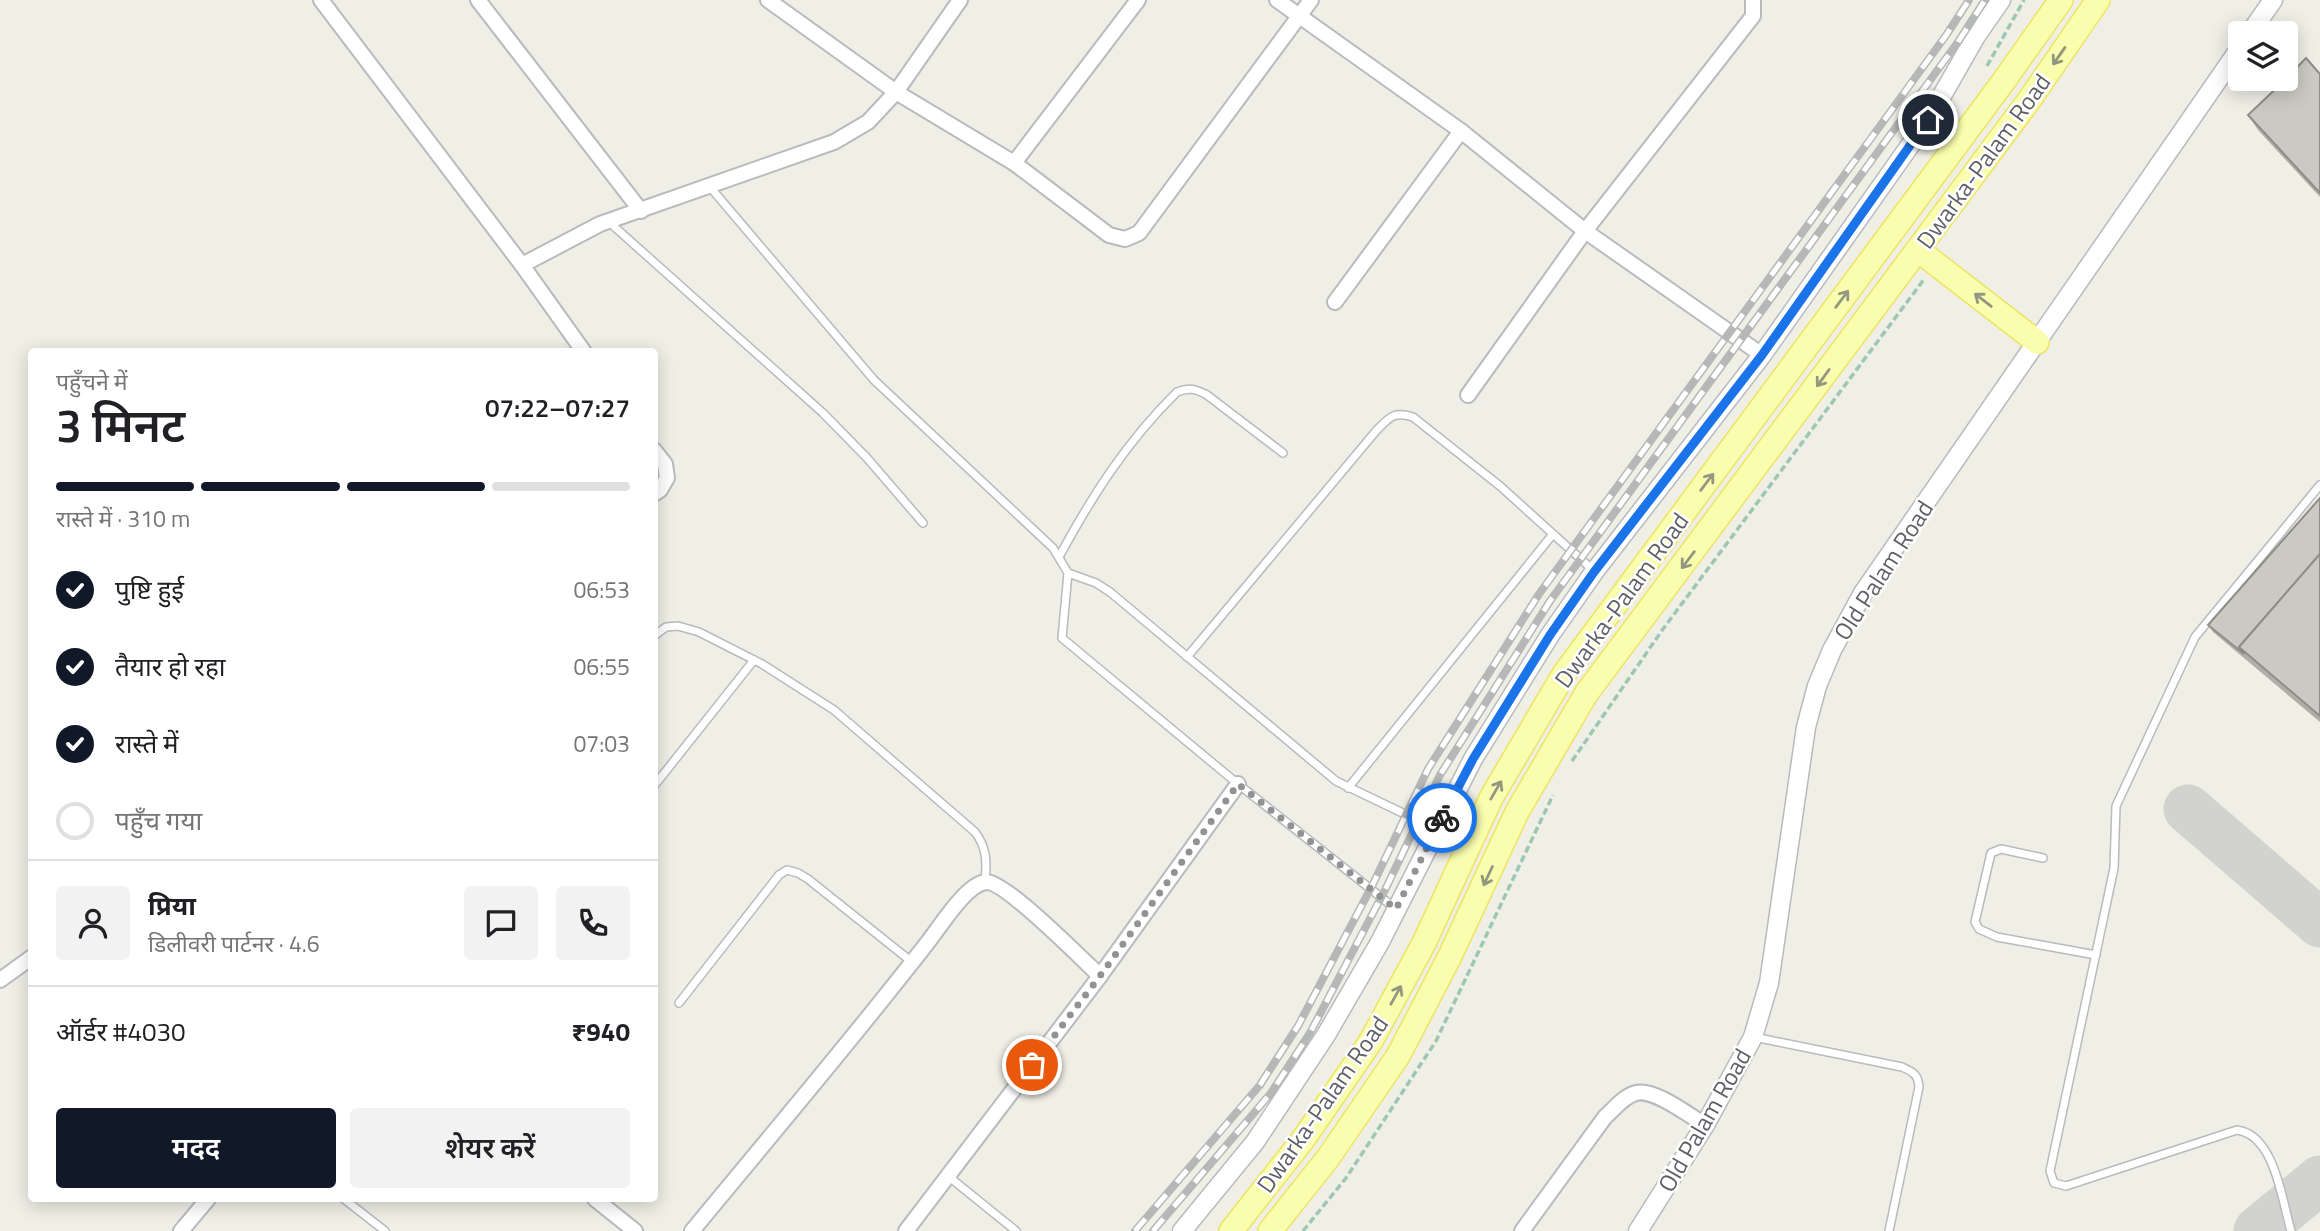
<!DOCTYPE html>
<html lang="hi">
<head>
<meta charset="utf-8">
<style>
	:root { --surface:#fff; --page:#f2f2f2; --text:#202124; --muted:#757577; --line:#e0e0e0; --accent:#111827 }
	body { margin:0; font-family:"Titillium Web","Noto Sans Devanagari",sans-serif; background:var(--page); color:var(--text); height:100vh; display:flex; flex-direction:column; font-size:26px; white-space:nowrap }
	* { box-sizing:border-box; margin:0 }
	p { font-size:23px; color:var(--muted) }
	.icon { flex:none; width:38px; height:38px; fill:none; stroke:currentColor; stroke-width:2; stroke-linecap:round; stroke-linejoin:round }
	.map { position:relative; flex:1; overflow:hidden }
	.drawer { position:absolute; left:28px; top:348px; width:630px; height:854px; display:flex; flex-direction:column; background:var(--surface); border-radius:7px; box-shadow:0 4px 18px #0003 }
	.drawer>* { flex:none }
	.controls { position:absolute; left:2228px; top:21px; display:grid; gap:14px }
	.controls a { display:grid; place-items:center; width:70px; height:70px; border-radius:7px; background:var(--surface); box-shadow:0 4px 18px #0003; font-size:35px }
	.pin { position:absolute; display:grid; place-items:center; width:60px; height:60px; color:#fff; margin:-30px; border:4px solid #fff; border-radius:50%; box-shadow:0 2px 7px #0007 }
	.courier { position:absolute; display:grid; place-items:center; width:70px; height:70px; margin:-35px; border:5px solid #1a73e8; border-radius:50%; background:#fff; color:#222; box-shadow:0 2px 9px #0007 }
	.overview em { font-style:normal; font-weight:600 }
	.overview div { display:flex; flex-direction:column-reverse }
	.overview { display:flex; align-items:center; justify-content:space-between; height:119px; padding:0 28px }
	h1 { font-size:46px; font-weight:600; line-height:52px }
	.bar { display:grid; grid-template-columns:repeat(4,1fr); gap:10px 7px; align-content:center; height:84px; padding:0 28px }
	.bar i { height:9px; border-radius:5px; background:var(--line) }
	.bar .active { background:var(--accent) }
	.bar p { grid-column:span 4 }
	.line { display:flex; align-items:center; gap:18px; padding:0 28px; border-top:2px solid var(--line) }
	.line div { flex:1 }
	.round { display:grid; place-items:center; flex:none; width:74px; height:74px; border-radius:7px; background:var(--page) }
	ol { padding:0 28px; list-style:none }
	li { display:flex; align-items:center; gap:21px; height:77px }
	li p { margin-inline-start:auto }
	li .icon { padding:7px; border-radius:50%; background:var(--accent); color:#fff; stroke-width:4 }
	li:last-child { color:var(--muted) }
	li i { width:38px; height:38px; border:4px solid var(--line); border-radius:50% }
	.cta { display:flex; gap:14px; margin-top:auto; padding:14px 28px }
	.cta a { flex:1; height:80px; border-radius:7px; background:var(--accent); color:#fff; font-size:28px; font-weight:600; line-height:80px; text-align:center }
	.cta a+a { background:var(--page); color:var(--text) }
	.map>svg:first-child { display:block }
</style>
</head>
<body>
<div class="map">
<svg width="2320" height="1231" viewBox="0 0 2320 1231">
	<rect width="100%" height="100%" fill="#efefe6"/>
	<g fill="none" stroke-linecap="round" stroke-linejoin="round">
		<g stroke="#d2d3ce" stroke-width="49">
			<polyline points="2188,809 2320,923"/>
			<polyline points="2258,1231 2320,1180"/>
		</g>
		<g stroke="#b8babf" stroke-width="10">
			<g id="service">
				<polyline points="710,187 874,380 1053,548 1068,573 1062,638 1238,784 1396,909"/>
				<polyline points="609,222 823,413 867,458 923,523"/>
				<path d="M1059,557C1092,496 1127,441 1177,392C1189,387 1196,389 1207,395L1283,453"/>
				<polyline points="1068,573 1096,583 1110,592 1336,781 1436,829"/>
				<path d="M654,636L666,627L678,626L699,632L762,664L834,710L975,832C987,848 987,862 985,882"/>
				<path d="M1187,657L1376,431C1390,417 1393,411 1413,417L1500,486L1594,571"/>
				<polyline points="654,786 754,660"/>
				<polyline points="1348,788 1553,534"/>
				<polyline points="2043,858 2001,849 1991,853 1975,922 1979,929 1997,937 2096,955"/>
				<polyline points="679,1003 779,875 787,870 798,873 808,879 912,962"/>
				<path d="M1754,1037L1902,1067C1913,1072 1918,1074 1919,1087L1889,1231"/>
				<polyline points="948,1176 1016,1231"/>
				<polyline points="344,1199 385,1231"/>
				<path d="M2291,1231C2282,1201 2275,1135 2237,1130L2066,1186L2054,1183L2050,1171L2114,868L2116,806L2195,637L2320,485"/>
			</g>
		</g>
		<g stroke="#b8babf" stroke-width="18">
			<g id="minor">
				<polyline points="321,0 522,265 584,352"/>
				<polyline points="478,0 641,211"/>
				<polyline points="768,0 896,92 1014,163 1109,235 1125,239 1139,233 1311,0"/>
				<polyline points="1277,0 1461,131 1585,231 1468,395"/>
				<polyline points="1753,0 1753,16 1585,231 1762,355"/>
				<polyline points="1014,163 1138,0"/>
				<polyline points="522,265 600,224 834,142 868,122 896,92 960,0"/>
				<polyline points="1335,302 1461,131"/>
				<polyline points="654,450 665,464 667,478 660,490 654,494"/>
				<polyline points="0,980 32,957"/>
				<polyline points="595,1199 635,1231"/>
				<polyline points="181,1231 208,1199"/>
				<path d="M692,1231C771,1135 852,1040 928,942C940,927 966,884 986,882C1005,881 1083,960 1100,976"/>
				<polyline points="906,1231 1100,976 1238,784"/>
				<path d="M1522,1231L1605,1117C1614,1109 1624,1096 1636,1093C1654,1088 1690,1116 1705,1125"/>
			</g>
		</g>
		<g stroke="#b8babf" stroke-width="21">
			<g id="tertiary">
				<polyline points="2250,33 2273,0"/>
				<polyline points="1182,1231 1255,1142 1326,1035 1380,942 1473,759 1550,635 1594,572 1762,355 1928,120 1976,36 2001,0"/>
				<polyline points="1638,1231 1705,1125 1753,1037 1769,983 1806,727 1817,686 1832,650 1863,593 2240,48"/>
			</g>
		</g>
		<g stroke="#eee461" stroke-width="26">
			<g id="primary">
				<polyline points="1918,250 2037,342"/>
				<polyline points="1231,1231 1302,1141 1371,1041 1424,943 1491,798 1564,674 2003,82 2061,0"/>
				<polyline points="1270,1231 1328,1158 1398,1056 1450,956 1517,812 1586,694 2030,99 2098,0"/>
			</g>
		</g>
		<g stroke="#9dc7b2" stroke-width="3.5" stroke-dasharray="7 3.5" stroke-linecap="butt">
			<polyline points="1987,66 2024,0"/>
			<polyline points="1572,761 1663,629 1925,278"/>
			<polyline points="1303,1231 1346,1178 1436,1041 1553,795"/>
		</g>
		<use href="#service" stroke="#fff" stroke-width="7"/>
		<use href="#minor" stroke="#fff" stroke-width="14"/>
		<use href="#tertiary" stroke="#fff" stroke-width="18"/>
		<use href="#primary" stroke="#f9fdae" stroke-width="23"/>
		<g stroke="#b6b7b7" stroke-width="8">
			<g id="rail">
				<polyline points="1135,1231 1260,1085 1298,1026 1373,884 1428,769 1539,594 1947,34 1969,0"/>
				<polyline points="1153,1231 1271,1093 1310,1033 1385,890 1440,775 1550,601 1958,42 1985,0"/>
			</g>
		</g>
		<use href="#rail" stroke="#fff" stroke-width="5" stroke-dasharray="16" stroke-linecap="butt"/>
	</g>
	<g fill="#afaea7">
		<polygon points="2320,74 2320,197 2258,130 2248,115"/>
		<polygon points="2320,498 2320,722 2213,632 2208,625"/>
	</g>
	<g fill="#cbcac2" stroke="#8e8d88" stroke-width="2">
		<polygon points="2306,58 2320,74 2320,193 2248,115 2286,79"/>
		<polygon points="2320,498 2320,554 2239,647 2244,654 2208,625"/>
		<polygon points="2320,554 2320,716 2239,647"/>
	</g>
	<defs><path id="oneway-shaft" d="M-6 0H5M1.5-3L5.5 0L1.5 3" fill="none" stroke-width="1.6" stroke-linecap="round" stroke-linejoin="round" transform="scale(1.75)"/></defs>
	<g stroke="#94977f">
		<use href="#oneway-shaft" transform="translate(2059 56) rotate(125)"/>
		<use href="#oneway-shaft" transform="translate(1842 299) rotate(-53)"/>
		<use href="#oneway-shaft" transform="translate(1983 300) rotate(-142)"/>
		<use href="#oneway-shaft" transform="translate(1823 378) rotate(126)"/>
		<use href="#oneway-shaft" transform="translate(1707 482) rotate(-53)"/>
		<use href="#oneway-shaft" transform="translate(1688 560) rotate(127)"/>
		<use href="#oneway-shaft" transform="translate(1496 790) rotate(-60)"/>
		<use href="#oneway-shaft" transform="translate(1488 876) rotate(115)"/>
		<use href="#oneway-shaft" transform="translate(1396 995) rotate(-61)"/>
	</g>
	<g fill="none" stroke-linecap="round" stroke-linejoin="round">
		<polyline stroke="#919293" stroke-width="7" stroke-dasharray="0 12.6" points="1032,1065 1100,976 1238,784 1396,909 1442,818"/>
		<polyline stroke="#1a73e8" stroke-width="9" points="1442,818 1473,759 1550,635 1594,572 1762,355 1928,120"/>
	</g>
	<g text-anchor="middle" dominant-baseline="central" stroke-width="5" stroke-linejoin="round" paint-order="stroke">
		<g font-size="24" fill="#5e6066" stroke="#fff">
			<text transform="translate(1983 161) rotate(-54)">Dwarka-Palam Road</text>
			<text transform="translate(1883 570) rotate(-57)">Old Palam Road</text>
			<text transform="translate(1621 600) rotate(-54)">Dwarka-Palam Road</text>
			<text transform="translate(1322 1104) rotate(-55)">Dwarka-Palam Road</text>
			<text transform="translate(1704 1120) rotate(-60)">Old Palam Road</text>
		</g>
	</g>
</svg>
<div class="controls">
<a><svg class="icon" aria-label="layers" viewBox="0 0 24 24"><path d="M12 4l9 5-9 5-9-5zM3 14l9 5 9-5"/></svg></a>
</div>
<div class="pin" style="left:1032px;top:1065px;background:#ea580c"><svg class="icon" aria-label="bag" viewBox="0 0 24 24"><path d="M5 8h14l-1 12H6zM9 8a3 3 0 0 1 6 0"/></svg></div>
<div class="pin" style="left:1928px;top:120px;background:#1f2937"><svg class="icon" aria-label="home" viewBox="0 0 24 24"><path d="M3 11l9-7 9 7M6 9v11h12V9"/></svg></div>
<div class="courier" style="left:1442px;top:818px"><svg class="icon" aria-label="bike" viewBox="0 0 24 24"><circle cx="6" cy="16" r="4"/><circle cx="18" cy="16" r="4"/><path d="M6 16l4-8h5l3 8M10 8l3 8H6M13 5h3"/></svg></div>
<section class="drawer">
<div class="overview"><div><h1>3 मिनट</h1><p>पहुँचने में</p></div><em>07:22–07:27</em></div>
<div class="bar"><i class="active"></i><i class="active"></i><i class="active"></i><i></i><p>रास्ते में · 310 m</p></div>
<ol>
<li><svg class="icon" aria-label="check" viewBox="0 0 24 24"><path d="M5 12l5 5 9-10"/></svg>पुष्टि हुई<p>06:53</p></li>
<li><svg class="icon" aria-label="check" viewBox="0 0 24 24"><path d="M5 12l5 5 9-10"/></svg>तैयार हो रहा<p>06:55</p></li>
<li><svg class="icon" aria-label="check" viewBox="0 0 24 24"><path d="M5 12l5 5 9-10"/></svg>रास्ते में<p>07:03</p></li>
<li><i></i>पहुँच गया</li>
</ol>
<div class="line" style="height:126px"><a class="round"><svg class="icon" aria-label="person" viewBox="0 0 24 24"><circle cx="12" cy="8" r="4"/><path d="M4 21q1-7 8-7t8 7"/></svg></a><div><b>प्रिया</b><p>डिलीवरी पार्टनर · 4.6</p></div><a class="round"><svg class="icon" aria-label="chat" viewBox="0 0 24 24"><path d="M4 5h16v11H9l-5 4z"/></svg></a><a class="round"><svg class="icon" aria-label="phone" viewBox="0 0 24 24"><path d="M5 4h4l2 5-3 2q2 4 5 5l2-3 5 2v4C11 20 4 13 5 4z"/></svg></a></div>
<div class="line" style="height:91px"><div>ऑर्डर #4030</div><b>₹940</b></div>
<div class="cta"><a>मदद</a><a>शेयर करें</a></div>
</section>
</div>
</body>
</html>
